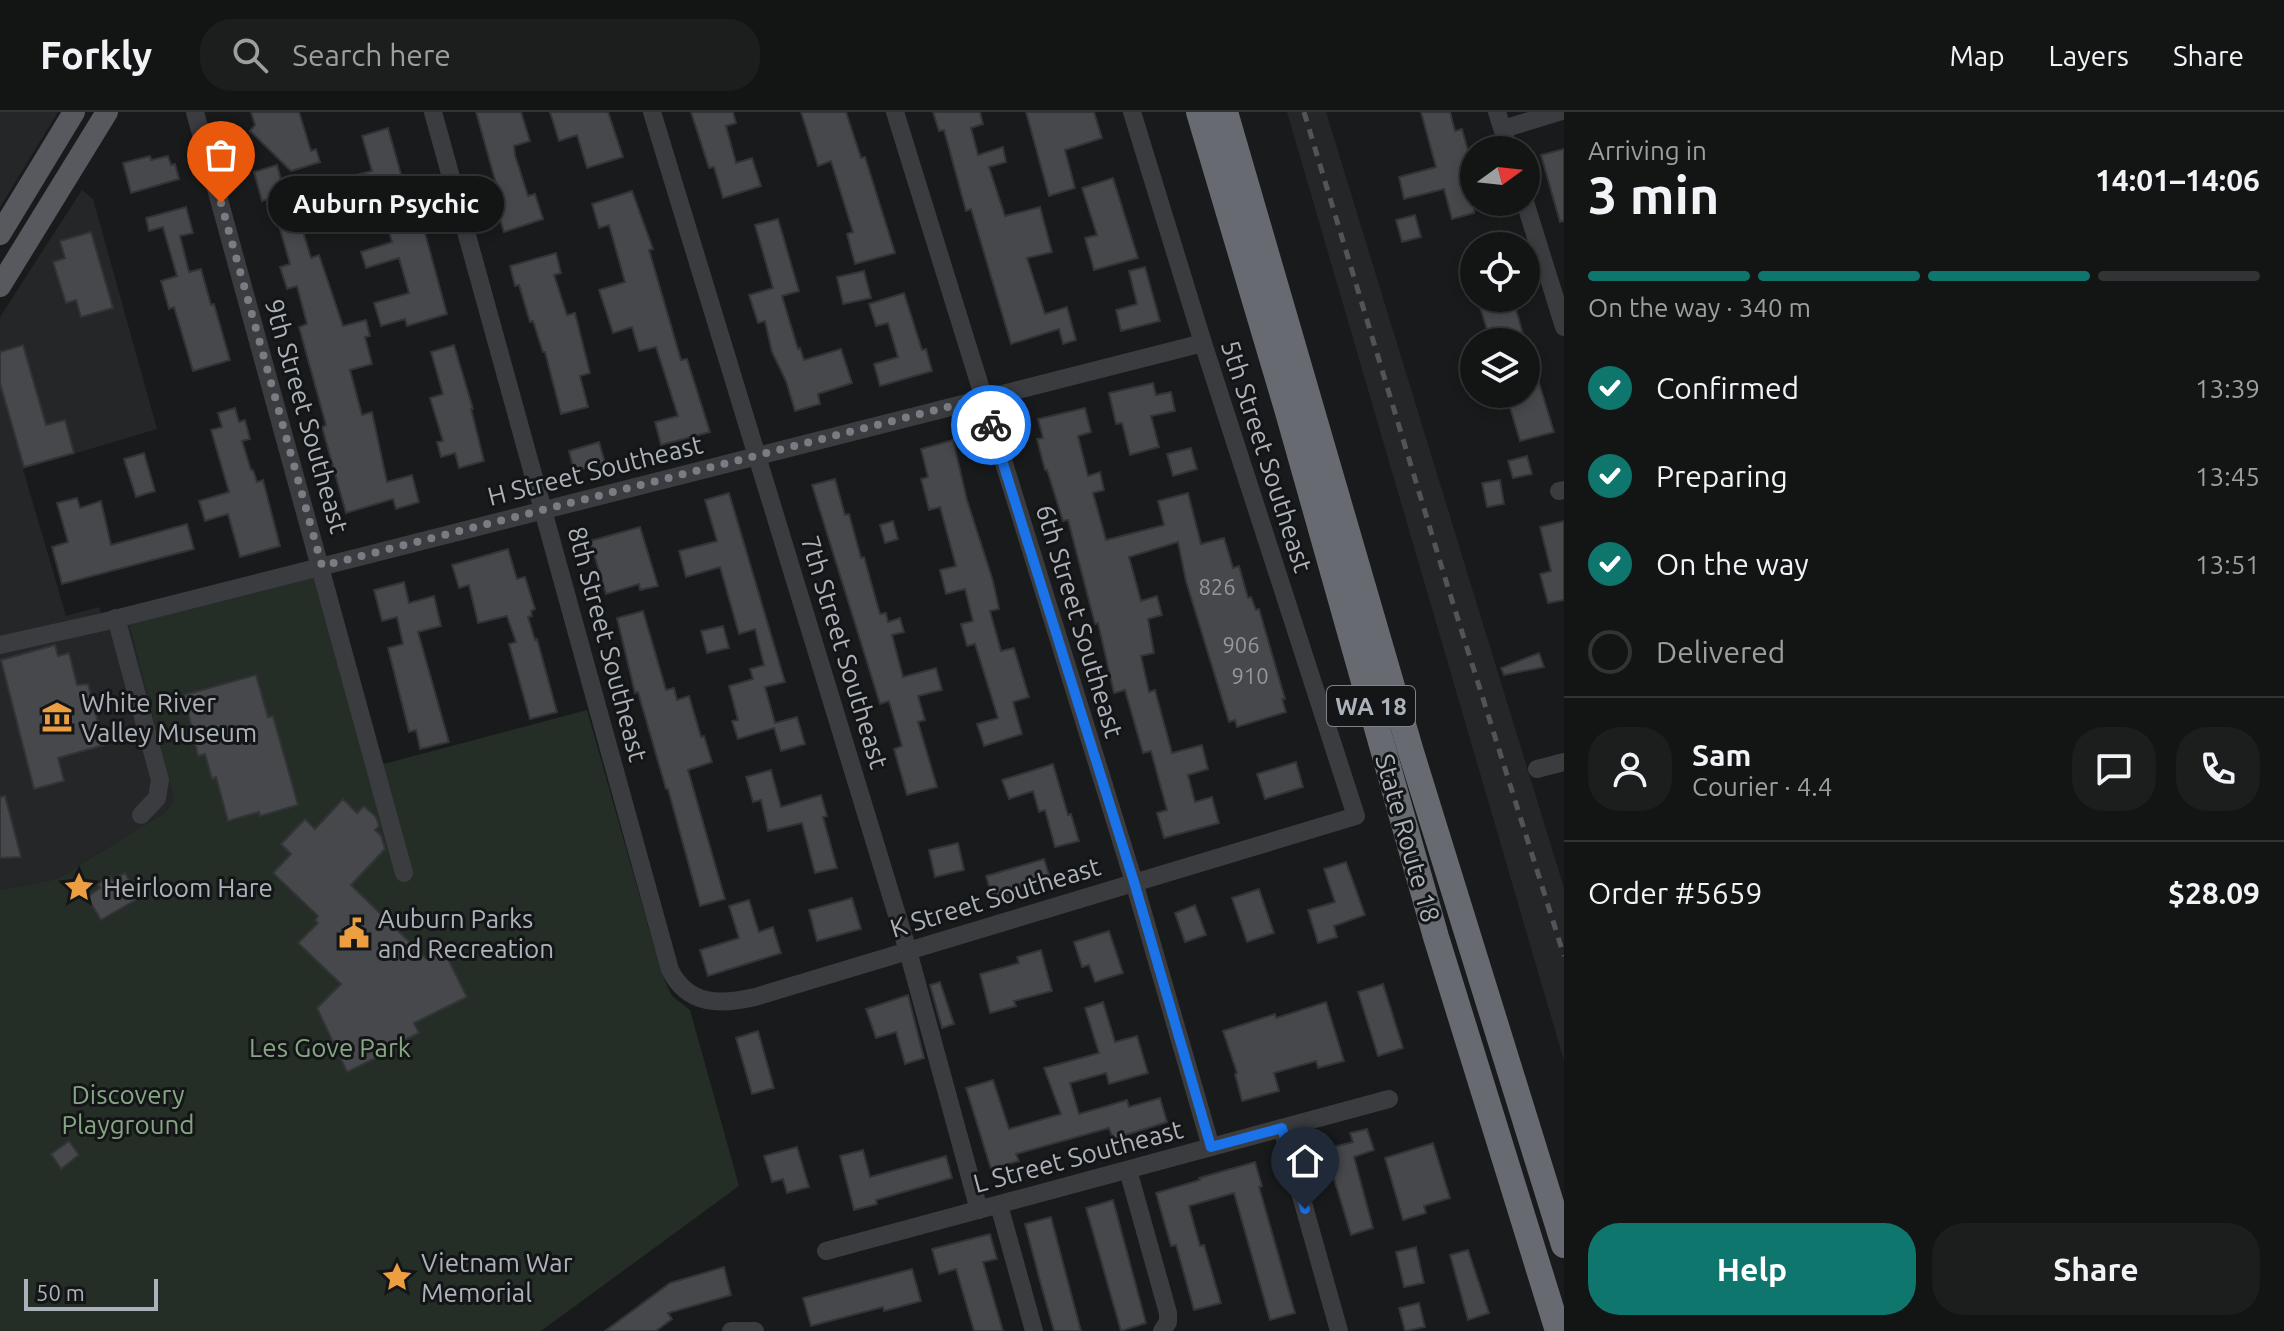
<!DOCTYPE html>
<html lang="en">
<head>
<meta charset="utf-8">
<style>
	:root { --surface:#131414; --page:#1c1d1d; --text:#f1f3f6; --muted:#9d9ea0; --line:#323334; --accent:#0f766e }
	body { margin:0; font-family:Ubuntu,sans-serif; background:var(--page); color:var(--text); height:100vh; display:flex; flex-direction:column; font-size:30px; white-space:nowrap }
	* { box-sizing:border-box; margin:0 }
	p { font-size:26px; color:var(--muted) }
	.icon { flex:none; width:44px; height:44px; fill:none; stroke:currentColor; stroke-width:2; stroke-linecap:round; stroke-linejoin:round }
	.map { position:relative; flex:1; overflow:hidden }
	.panel { display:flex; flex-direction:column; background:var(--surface); width:720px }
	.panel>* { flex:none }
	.needle { width:52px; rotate:75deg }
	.buttons { position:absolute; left:1460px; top:24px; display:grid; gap:16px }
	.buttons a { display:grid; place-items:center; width:80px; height:80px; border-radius:50%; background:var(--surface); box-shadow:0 4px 12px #0003,0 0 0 2px var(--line); font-size:40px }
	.scale { position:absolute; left:24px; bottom:20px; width:134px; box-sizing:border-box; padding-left:8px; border:4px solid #acb2ba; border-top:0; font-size:22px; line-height:28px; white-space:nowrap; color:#acb2ba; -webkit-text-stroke:6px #141516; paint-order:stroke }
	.pin { position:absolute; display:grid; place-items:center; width:68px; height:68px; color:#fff; margin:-82px -34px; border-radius:50% 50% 50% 0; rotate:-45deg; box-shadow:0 0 8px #0007 }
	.pin .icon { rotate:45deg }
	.courier { position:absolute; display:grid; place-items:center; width:80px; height:80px; margin:-40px; border:6px solid #1a73e8; border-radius:50%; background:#fff; color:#222; box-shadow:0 2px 10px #0007 }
	.bubble { position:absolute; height:56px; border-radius:28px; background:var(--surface); box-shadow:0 4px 12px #0003,0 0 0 2px var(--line); font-size:26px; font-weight:600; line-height:56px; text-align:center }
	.overview em { font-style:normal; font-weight:600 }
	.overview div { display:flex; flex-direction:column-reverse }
	.overview { display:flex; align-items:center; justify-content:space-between; height:136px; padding:0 24px }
	h1 { font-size:52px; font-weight:600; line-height:60px }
	.bar { display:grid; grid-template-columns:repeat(4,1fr); gap:12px 8px; align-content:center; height:96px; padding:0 24px }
	.bar i { height:10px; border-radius:6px; background:var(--line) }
	.bar .selected { background:var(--accent) }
	.bar p { grid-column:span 4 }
	.line { display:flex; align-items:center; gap:20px; padding:0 24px; border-top:2px solid var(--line) }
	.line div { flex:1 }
	.round { display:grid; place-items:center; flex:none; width:84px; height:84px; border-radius:32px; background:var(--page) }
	ol { padding:0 24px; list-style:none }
	li { display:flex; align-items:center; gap:24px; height:88px }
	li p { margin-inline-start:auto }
	li .icon { padding:8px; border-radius:50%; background:var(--accent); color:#fff; stroke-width:4 }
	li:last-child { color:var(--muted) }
	li i { width:44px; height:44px; border:4px solid var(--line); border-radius:50% }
	.button { display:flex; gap:16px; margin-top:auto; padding:16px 24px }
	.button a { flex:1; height:92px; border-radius:32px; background:var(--accent); color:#fff; font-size:32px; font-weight:600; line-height:92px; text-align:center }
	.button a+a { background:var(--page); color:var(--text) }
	header { display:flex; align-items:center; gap:48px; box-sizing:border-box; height:112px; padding:0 40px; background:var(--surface); border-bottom:2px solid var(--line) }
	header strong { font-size:38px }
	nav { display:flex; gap:44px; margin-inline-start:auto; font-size:28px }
	.search { width:560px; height:72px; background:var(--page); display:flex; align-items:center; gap:20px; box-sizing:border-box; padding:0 28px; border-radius:32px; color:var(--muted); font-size:30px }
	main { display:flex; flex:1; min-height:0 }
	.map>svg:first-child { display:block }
</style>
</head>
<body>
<header>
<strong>Forkly</strong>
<div class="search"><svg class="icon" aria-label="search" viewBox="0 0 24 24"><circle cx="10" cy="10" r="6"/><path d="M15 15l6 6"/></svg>Search here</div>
<nav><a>Map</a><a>Layers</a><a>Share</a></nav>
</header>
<main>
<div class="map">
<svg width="1564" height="1219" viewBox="0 0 1564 1219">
	<rect width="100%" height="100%" fill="#191a1b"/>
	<g fill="#252628">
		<polygon points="0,0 58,0 0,95"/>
		<polygon points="1287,0 1326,0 1564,776 1564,949"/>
		<polygon points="82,78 93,87 157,317 23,357 66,504 99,495 104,510 127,504 174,688 164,701 57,767 0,778 0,205"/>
	</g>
	<polygon fill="#252e26" points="322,454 376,654 587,598 662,863 672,884 690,898 739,1074 541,1219 0,1219 0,778 57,767 164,701 174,688 127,504"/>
	<g fill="#46484b" stroke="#333437" stroke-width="2">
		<polygon points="251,0 299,0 311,39 316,37 320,50 291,59 250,19 255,13"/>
		<polygon points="476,0 521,0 530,29 514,34 515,43 528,84 535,82 543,107 504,120 496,95 502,93"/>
		<polygon points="550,0 608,0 623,45 587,56 577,23 559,29"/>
		<polygon points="691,0 733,0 736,11 726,14 736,51 752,46 761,74 723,86 714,55 709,56"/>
		<polygon points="801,0 846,0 861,46 865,45 895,141 855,152 847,122 853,120 831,49 818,54"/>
		<polygon points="933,0 980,0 983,12 971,16 978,43 1003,35 1006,50 989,55 1005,104 1040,95 1052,140 1027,146 1045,202 1067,195 1076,228 1063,232 1059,217 1011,232 971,97 966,99 944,18 939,19"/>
		<polygon points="1026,0 1094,0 1102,26 1065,38 1075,76 1049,84"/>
		<polygon points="1421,0 1450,0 1455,19 1462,17 1470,46 1474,45 1474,101 1452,107 1444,77 1404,87 1399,65 1436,55"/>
		<polygon points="388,16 416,116 423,114 447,202 407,214 405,207 381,214 374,191 409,181 399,146 366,156 361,140 392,130 382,93 351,102 341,67 372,59 362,24"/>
		<polygon points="1564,37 1564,109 1560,110 1541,43"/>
		<polygon points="150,44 151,48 168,44 171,53 175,52 179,67 131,81 123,51"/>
		<polygon points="277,53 287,90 303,85 311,110 301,113 311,146 319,143 343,214 366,208 370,224 365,225 372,252 350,258 362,303 372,300 387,370 412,363 419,390 396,397 393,387 346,401 322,315 326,313 299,215 307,212 297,174 287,177 280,155 290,152 271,86 262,89 254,60"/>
		<polygon points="1113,66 1138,146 1094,158 1085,126 1097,123 1082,76"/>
		<polygon points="632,79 653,137 649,138 681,248 687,247 710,320 661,333 655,310 678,304 656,235 639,239 632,215 613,221 599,178 625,170 609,113 599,116 592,92"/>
		<polygon points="186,95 193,121 180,124 189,160 201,157 211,193 214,192 230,248 193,259 174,195 169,197 161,169 177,164 163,115 149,119 146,106"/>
		<polygon points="1415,103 1421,125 1402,130 1396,108"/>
		<polygon points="778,107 799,179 782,184 798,237 800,236 804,248 841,237 852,271 818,282 820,292 795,299 786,269 772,240 765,209 758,211 749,183 773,176 755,113"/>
		<polygon points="91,120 113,196 81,205 76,188 66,191 53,150 65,146 60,129"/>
		<polygon points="556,141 561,161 554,163 567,203 575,201 590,261 580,264 588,295 561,302 545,240 543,240 533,209 530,210 519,173 515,174 510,154"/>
		<polygon points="1145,155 1160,209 1121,219 1116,198 1137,192 1129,159"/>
		<polygon points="864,159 871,186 843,192 837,165"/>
		<polygon points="904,181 922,238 926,237 932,259 880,274 874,252 898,245 888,211 876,214 869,192"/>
		<polygon points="1477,186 1513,186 1525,230 1491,230"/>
		<polygon points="23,233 46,313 65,308 74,341 24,355 0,271 0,240"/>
		<polygon points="454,233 473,297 471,297 484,349 459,356 455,341 441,345 437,330 443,329 430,286 443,282 431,240"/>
		<polygon points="1526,245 1531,245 1554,320 1520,329 1506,282 1526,282"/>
		<polygon points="1153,271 1156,283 1171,280 1175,299 1151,304 1159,335 1130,343 1122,311 1116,312 1109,281"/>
		<polygon points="235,296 239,310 245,308 250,327 242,329 251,358 253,358 257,370 263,368 280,434 240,445 228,402 205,409 199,389 229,380 211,318 222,315 218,301"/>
		<polygon points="1085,296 1091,320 1078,324 1088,364 1100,360 1104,378 1093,381 1106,428 1164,413 1158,389 1188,381 1201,432 1224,426 1233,456 1239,454 1248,486 1251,485 1256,498 1259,497 1285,587 1282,587 1286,600 1237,615 1235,608 1229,610 1186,469 1178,430 1129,445 1141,489 1157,484 1162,503 1148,507 1154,541 1141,544 1149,580 1155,578 1172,641 1202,633 1208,657 1188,663 1195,690 1212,685 1219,711 1164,726 1157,701 1167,698 1151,639 1143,641 1125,578 1114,581 1098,511 1095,512 1068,408 1063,409 1047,358 1045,358 1037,327 1043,326 1038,307"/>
		<polygon points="953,328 967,388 993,469 999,497 990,499 1001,539 1014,536 1029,585 1013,590 1022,622 984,634 977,612 998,606 975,532 967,534 961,512 973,509 965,477 946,482 940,458 956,454 940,395 929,398 921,367 928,365 921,337"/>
		<polygon points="599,330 605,351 574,359 569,339"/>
		<polygon points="1191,336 1197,357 1173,364 1167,342"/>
		<polygon points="144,341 155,379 136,385 124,347"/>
		<polygon points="1527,344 1532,362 1513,366 1508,349"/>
		<polygon points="835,367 845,403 849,402 861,446 864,445 880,502 886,501 888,510 900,506 904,520 892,523 903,565 936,556 942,578 918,584 925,608 918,610 937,675 907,683 894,637 902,634 889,589 880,592 812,373"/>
		<polygon points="1500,368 1504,392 1487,395 1482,371"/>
		<polygon points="729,381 785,570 765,575 775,611 797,605 805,632 781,639 774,616 738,627 732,609 738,608 729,574 753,567 750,557 764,553 755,517 739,522 720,455 686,465 679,439 717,429 705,388"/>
		<polygon points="77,386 80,396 101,389 111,433 187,412 194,437 62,472 52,435 68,430 57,391"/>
		<polygon points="893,409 898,427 885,431 880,413"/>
		<polygon points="1564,409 1564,488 1548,491 1540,462 1551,459 1540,415"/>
		<polygon points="640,415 658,474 640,478 639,472 606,482 590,429"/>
		<polygon points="508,437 517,467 525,465 535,497 531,499 532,504 528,505 535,528 537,527 557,600 530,607 509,532 516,530 507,504 478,511 469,473 459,476 452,453"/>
		<polygon points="404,470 409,491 434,484 441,514 418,520 449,630 420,637 416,618 409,620 388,536 403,532 397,505 382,509 374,478"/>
		<polygon points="643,499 666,578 674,576 677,588 689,584 701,625 704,624 712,650 688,658 725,787 700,794 668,677 666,677 638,580 635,581 617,506"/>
		<polygon points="723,514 729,536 707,541 701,519"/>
		<polygon points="55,533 58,544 69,541 77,573 88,572 104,633 58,646 64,669 34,677 1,548"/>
		<polygon points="1539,541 1544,555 1504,563 1501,556"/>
		<polygon points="256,563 268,605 273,604 298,693 260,704 259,700 228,709 216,665 212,667 205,642 198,644 184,583"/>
		<polygon points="1296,650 1303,675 1265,687 1257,662"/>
		<polygon points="1053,652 1068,703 1071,702 1079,729 1055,735 1045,698 1039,700 1033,679 1009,687 1002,668"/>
		<polygon points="771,658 781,695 821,683 827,704 823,705 837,756 815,761 802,711 768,719 761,688 753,690 746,665"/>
		<polygon points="5,684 21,745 0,746 0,685"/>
		<polygon points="343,687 357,701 364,694 376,705 379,714 375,718 381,724 385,737 351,773 426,846 443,837 467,885 414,911 419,921 403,929 405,932 347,960 317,896 341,872 298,831 318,811 315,808 318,804 273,761 291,742 281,732 305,707 315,717"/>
		<polygon points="958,731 964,758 935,765 929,738"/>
		<polygon points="1044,747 1050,766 1007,779 1009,786 994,791 986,764"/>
		<polygon points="1346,750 1365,803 1334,814 1337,825 1318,831 1308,798 1335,790 1324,757"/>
		<polygon points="125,761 139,786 101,808 87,785 100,776 98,772 110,764 113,768"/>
		<polygon points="1259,777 1274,821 1247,830 1232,786"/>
		<polygon points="852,786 861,817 817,829 809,798"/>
		<polygon points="749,788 759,820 773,815 781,841 708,864 700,838 739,826 729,794"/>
		<polygon points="1195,793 1206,823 1185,830 1175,801"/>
		<polygon points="1109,819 1123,861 1095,870 1089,853 1082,855 1074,830"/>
		<polygon points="1041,838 1052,879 1014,889 1016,894 990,901 980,862 1019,851 1017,845"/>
		<polygon points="940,870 954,912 942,916 930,873"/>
		<polygon points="1383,872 1403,936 1378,944 1358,880"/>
		<polygon points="908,883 924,946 905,952 896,920 876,926 866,897"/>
		<polygon points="1103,890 1115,930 1137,924 1148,961 1109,972 1106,961 1070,971 1079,1002 1127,988 1129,995 1160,986 1167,1010 1113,1027 1109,1016 1016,1042 1019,1049 991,1057 966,976 993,968 1009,1017 1061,1002 1044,956 1099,941 1085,896"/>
		<polygon points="1326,890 1344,949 1318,956 1316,949 1274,961 1279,979 1242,989 1235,962 1237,961 1223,919 1275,902 1276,906"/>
		<polygon points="758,919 774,976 752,982 736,926"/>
		<polygon points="1367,1017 1374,1038 1354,1045 1373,1116 1351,1123 1325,1037 1353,1030 1350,1021"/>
		<polygon points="69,1029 79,1043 61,1057 51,1042"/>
		<polygon points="1433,1031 1450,1086 1424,1094 1426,1101 1403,1108 1385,1046"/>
		<polygon points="797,1035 809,1075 787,1081 783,1067 772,1070 764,1044"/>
		<polygon points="863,1038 870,1065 946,1044 952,1066 876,1088 877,1092 854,1098 840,1044"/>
		<polygon points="1255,1050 1262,1074 1259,1075 1295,1201 1270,1208 1234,1081 1189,1094 1200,1134 1204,1133 1221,1191 1194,1198 1176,1133 1171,1134 1156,1081 1200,1068 1199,1066"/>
		<polygon points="1113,1088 1146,1211 1121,1219 1086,1096"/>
		<polygon points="1051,1105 1068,1170 1081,1219 1054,1219 1040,1169 1025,1112"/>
		<polygon points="990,1122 997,1147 983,1150 1003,1219 974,1219 956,1157 939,1162 932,1137"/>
		<polygon points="1416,1135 1424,1171 1404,1175 1396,1140"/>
		<polygon points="1468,1138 1489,1201 1468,1208 1450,1143"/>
		<polygon points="724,1155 731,1183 668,1201 672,1207 656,1219 605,1219 670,1171"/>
		<polygon points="912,1157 921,1189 884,1199 883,1195 811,1214 803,1186"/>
		<polygon points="1419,1191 1425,1215 1405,1219 1399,1196"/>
	</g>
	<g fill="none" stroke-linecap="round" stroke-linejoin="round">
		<g stroke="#3a3c40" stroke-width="18">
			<polyline points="195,0 404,761"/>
			<path d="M433,0L670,858C688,894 721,893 755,885L1356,704L1203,231L1132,0"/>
			<polyline points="652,0 908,839 979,1098"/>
			<polyline points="895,0 1134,770 1211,1035"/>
			<polyline points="1497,0 1509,38"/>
			<polyline points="1503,17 1559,0"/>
			<polyline points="1525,90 1564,215"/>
			<polyline points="1559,379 1564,378"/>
			<polyline points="116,506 160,668 157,686 141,703"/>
			<polyline points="0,533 103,510 1203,231"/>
			<polyline points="1537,657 1564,650"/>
			<polyline points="1282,1016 1339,1219"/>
			<polyline points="1128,1058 1168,1201 1168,1210 1162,1219"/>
			<polyline points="999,1093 1034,1219"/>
			<polyline points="826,1139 1389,987"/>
			<polyline points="731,1219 755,1219"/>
		</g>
		<g stroke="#57595f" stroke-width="22">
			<polyline points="0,122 74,0"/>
			<polyline points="0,174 107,0"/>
		</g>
		<g stroke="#676b71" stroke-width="26">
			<polyline points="1199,0 1288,300 1436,825 1558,1219"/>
			<polyline points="1225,0 1411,640 1564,1133"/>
		</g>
		<polyline stroke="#525459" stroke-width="5" stroke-dasharray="10 8" stroke-linecap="butt" points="1304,0 1445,466 1564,844"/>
	</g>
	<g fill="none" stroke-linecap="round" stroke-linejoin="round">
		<polyline stroke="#797d82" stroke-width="8" stroke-dasharray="0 14.4" points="221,91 322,454 983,286 991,313"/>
		<polyline stroke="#1a73e8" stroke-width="10" points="991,313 1134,770 1211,1035 1282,1016 1305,1097"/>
	</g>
	<defs>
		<g id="museum-bare" transform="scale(2.4)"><path d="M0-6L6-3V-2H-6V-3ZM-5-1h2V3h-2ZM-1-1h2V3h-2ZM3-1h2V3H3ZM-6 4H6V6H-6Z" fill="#ec9e41" stroke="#141516" stroke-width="2.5" paint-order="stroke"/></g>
		<g id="sight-bare" transform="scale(2.4)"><path d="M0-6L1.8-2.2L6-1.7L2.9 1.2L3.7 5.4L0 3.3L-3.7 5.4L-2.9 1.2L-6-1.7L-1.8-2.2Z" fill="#ec9e41" stroke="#141516" stroke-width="2.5" paint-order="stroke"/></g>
		<g id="civic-bare" transform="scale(2.4)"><path d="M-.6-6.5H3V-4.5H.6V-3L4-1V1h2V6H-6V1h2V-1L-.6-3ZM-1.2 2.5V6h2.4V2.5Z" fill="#ec9e41" stroke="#141516" stroke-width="2.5" paint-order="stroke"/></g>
	</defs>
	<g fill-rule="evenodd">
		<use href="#museum-bare" x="57" y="605"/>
		<use href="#sight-bare" x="79" y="775"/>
		<use href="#civic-bare" x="354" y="821"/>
		<use href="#sight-bare" x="397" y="1165"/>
	</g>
	<g text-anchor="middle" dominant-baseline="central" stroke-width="6" stroke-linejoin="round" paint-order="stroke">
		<g font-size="22" fill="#92989e">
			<text x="1217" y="474">826</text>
			<text x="1241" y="532">906</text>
			<text x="1250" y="563">910</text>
		</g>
		<rect fill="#141516" stroke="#7e8389" stroke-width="2" x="1327" y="574" width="88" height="40" rx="6"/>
		<g font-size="24" font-weight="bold" fill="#acb2ba">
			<text x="1371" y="594">WA 18</text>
		</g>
		<g font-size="26" fill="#acb2ba" stroke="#141516">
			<text transform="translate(307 304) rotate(74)">9th Street Southeast</text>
			<text transform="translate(1267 344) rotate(72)">5th Street Southeast</text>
			<text transform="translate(595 358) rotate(-14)">H Street Southeast</text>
			<text transform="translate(1080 509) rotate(73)">6th Street Southeast</text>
			<text transform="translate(608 532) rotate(75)">8th Street Southeast</text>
			<text transform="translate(845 540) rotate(73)">7th Street Southeast</text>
			<text transform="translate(1408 726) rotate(74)">State Route 18</text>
			<text transform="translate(995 785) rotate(-17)">K Street Southeast</text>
			<text transform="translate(1078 1044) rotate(-15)">L Street Southeast</text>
		</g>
		<g font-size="26" fill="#acb2ba" stroke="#141516" text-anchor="start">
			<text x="81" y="590">White River<tspan x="81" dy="30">Valley Museum</tspan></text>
			<text x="103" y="775">Heirloom Hare</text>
			<text x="378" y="806">Auburn Parks<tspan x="378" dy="30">and Recreation</tspan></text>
			<text x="421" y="1150">Vietnam War<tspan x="421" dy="30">Memorial</tspan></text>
		</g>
		<g font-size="26" fill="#86a584" stroke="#141516">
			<text x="330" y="935">Les Gove Park</text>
			<text x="128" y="982">Discovery<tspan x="128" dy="30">Playground</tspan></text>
		</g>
	</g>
</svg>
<div class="buttons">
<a><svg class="needle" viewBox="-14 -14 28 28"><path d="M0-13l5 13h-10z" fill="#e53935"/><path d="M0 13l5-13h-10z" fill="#9d9ea0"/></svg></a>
<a><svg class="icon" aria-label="locate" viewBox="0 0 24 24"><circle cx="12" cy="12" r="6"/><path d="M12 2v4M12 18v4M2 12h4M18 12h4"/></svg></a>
<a><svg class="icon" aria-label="layers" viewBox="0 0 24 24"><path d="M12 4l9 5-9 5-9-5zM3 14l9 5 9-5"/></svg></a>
</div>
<div class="scale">50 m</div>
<div class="pin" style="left:221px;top:91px;background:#ea580c"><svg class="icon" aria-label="bag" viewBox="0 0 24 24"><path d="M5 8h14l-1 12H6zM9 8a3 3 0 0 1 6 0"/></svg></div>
<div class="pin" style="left:1305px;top:1097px;background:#1f2937"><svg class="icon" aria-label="home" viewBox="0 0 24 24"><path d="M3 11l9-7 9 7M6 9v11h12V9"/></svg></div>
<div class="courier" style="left:991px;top:313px"><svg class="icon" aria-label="bike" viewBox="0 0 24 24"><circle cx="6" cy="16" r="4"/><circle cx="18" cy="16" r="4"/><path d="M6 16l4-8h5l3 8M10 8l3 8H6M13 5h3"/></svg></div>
<div class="bubble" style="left:268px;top:64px;width:236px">Auburn Psychic</div>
</div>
<section class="panel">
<div class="overview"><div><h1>3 min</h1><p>Arriving in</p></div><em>14:01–14:06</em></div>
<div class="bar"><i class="selected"></i><i class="selected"></i><i class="selected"></i><i></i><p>On the way · 340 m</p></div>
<ol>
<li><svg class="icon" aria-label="check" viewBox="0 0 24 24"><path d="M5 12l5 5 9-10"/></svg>Confirmed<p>13:39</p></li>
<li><svg class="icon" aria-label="check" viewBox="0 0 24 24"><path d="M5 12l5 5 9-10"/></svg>Preparing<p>13:45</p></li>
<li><svg class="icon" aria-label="check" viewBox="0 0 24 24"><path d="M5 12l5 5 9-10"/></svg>On the way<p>13:51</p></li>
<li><i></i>Delivered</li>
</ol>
<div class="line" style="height:144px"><a class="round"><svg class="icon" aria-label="person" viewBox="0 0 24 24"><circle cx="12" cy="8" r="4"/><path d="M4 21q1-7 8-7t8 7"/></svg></a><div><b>Sam</b><p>Courier · 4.4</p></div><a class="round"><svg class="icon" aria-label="chat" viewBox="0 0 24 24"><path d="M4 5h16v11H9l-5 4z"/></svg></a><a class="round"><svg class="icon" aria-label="phone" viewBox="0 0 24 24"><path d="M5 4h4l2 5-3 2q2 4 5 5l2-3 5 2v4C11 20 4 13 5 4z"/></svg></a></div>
<div class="line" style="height:104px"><div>Order #5659</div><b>$28.09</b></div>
<div class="button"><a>Help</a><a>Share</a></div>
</section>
</main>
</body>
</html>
